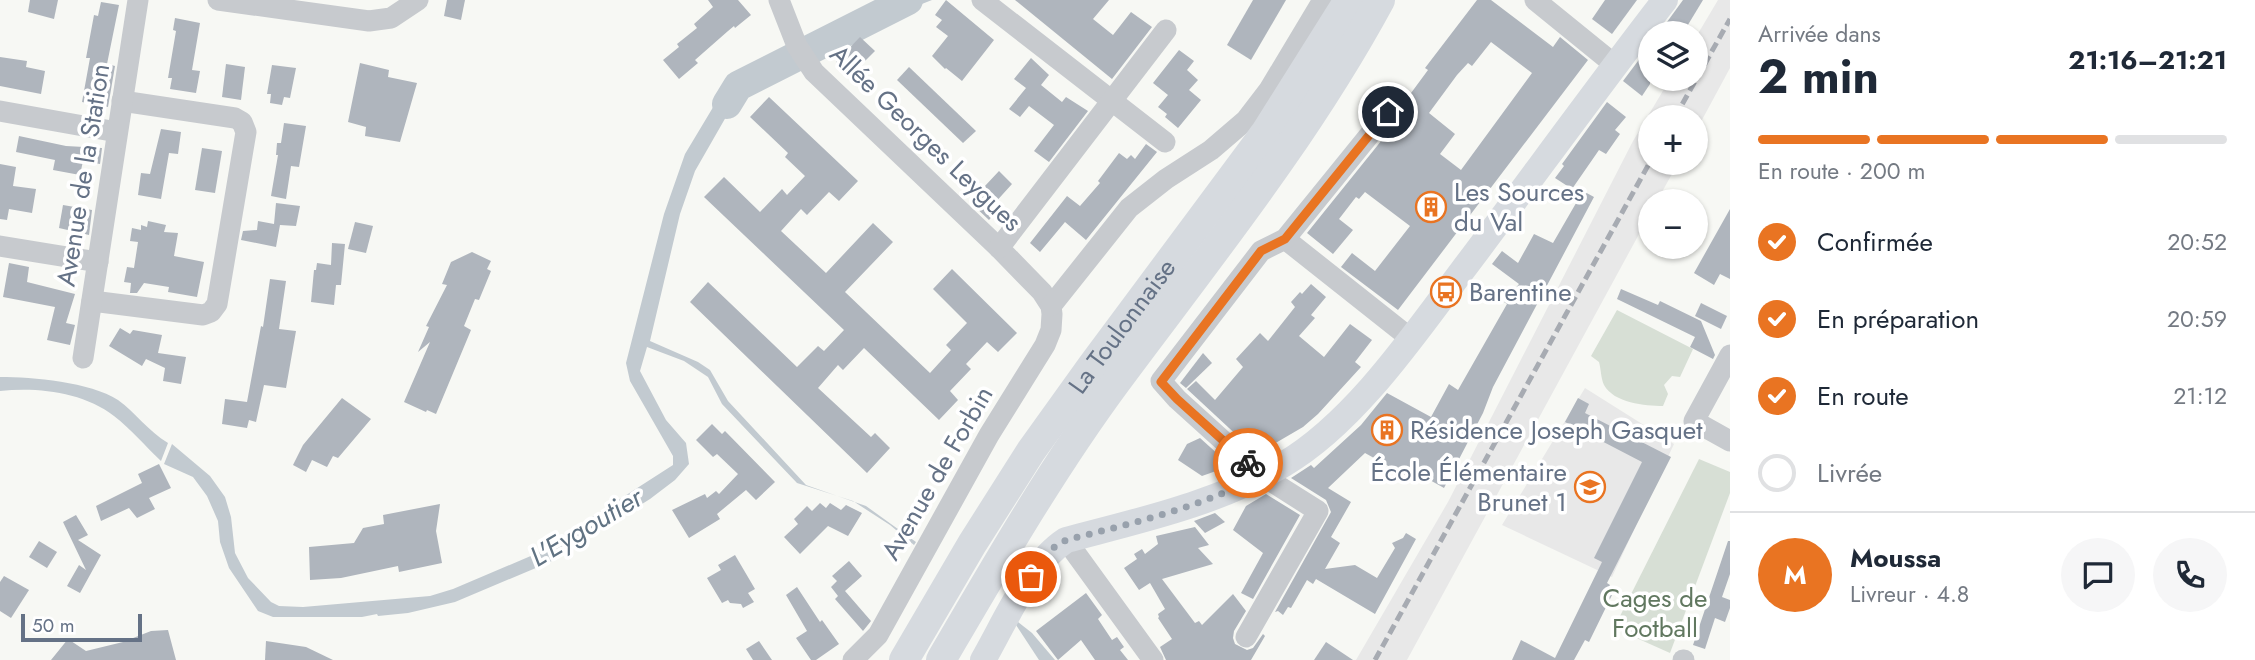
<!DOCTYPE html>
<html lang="fr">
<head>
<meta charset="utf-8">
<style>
	:root { --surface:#fff; --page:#f6f6f7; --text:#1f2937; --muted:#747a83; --line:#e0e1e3; --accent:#e97422 }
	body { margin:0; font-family:Jost,sans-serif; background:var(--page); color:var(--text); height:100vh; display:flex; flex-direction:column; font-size:26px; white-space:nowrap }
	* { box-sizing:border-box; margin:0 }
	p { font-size:23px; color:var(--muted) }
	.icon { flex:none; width:38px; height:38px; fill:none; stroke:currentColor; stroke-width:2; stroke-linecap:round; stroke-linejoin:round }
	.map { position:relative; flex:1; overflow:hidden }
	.side { display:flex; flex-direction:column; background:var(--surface); width:525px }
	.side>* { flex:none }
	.controls { position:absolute; left:1638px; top:21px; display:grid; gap:14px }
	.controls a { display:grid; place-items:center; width:70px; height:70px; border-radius:50%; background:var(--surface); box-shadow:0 2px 5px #0004; font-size:35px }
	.scale { position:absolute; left:21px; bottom:18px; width:121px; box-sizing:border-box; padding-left:7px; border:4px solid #657286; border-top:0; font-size:19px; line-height:24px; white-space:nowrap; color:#657286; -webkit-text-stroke:5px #fff; paint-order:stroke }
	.pin { position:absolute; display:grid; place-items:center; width:60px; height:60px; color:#fff; margin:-30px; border:4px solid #fff; border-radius:50%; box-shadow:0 2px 7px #0007 }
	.courier { position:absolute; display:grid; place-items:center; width:70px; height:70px; margin:-35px; border:5px solid #e97422; border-radius:50%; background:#fff; color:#222; box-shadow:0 2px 9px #0007 }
	.summary em { font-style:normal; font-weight:700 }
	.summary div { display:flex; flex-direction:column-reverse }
	.summary { display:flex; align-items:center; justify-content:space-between; height:119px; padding:0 28px }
	h1 { font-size:46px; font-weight:700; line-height:52px }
	.bar { display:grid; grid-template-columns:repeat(4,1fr); gap:10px 7px; align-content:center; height:84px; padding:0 28px }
	.bar i { height:9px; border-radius:5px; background:var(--line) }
	.bar .on { background:var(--accent) }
	.bar p { grid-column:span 4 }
	.line { display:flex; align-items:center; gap:18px; padding:0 28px; border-top:2px solid var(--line) }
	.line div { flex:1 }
	.round { display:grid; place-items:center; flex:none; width:74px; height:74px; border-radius:37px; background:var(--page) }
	ol { padding:0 28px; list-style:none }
	li { display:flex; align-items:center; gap:21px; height:77px }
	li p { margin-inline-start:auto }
	li .icon { padding:7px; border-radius:50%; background:var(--accent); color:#fff; stroke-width:4 }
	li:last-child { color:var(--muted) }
	li i { width:38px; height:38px; border:4px solid var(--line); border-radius:50% }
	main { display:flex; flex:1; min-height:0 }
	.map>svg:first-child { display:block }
</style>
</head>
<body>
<main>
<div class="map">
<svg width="1730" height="660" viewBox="0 0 1730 660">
	<rect width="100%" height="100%" fill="#f7f8f4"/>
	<g fill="#e8e8e8">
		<polygon points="1718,0 1730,0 1730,68 1696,131 1696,117 1650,117 1650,163 1678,163 1657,201 1650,201 1650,214 1407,660 1356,660 1448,502 1633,141 1670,79 1696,79 1696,37"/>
		<polygon points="1585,388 1674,444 1612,577 1502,525"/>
	</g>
	<g fill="#d7dfd5">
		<path d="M1617,310L1693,349L1680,377L1672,376L1664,385L1668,394L1663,406C1645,406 1614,403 1604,385C1601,379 1601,369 1599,362L1591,356Z"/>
		<polygon points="1699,459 1730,472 1730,493 1670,653 1614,628"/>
	</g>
	<g fill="#c2cad0">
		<polygon points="887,0 932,0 894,15 821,60 811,45"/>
		<polygon points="774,61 784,71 762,73 742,89 695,171 680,214 650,341 698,362 710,370 728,401 806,485 866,506 916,542 914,545 890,525 853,501 797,483 722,404 708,377 684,361 647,347 640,371 666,420 686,443 689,464 675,480 650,499 550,562 455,602 408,613 378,616 377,614 362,617 273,617 258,611 229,568 220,542 218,521 207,496 193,477 164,464 172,444 210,476 225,497 231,517 235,553 248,578 271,602 279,606 303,607 430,596 453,589 533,555 673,465 673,456 630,381 626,363 664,214 685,154 724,89"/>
		<path d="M0,377C33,377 90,382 118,400C136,413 148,431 168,443L161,461C145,446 131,429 114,416C83,392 38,387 0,391Z"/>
		<polygon points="1018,622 1032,633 1055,660 1039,660 1016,625"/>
	</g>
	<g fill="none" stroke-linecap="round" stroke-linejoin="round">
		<polyline stroke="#c2cad0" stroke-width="30" points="727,104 738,86 908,0"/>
	</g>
	<g fill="#afb5bd" fill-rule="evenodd">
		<polygon points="30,0 58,0 54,19 28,12"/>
		<polygon points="447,0 465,0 461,20 444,16"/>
		<polygon points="708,0 738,0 751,15 735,28 734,26 728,31 695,60 698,63 679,79 663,60 679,47 677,44 697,28 694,24 713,7"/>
		<polygon points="946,0 994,40 962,81 946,68 945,69 932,56 948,36 936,27 942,20 935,15"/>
		<polygon points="1015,0 1109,0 1093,19 1113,35 1131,12 1152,27 1112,79"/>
		<polygon points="1253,0 1286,0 1251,60 1227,45"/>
		<path d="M1477,0H1491L1553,47L1560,37L1588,60L1398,310L1341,267L1352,253L1375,271L1410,226L1365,192L1359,199L1356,197L1339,219L1353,230L1333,254L1307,233L1398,120L1400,108L1428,70L1425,68ZM1491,42L1532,73L1461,170L1440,154L1455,134L1429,113L1457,75L1468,63L1472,66Z"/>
		<polygon points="1605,0 1637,0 1612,34 1592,19"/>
		<polygon points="1683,0 1703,0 1683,33 1659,33"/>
		<polygon points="101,2 119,5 107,64 115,66 108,107 82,102 90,58 86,58 94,15 98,16"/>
		<polygon points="175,18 200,23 192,70 200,71 196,93 170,89 172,78 168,78 176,31 173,30"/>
		<polygon points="860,37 875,51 850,76 836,62"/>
		<polygon points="1650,45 1650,84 1642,96 1623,81"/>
		<polygon points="1179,50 1194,61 1187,70 1198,80 1189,90 1201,100 1178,128 1165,117 1167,114 1158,107 1168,95 1153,83"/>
		<polygon points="0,57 27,61 26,67 45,71 41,94 0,86"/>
		<polygon points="1031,58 1049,75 1041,85 1062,102 1066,97 1088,111 1049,162 1034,151 1054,125 1029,106 1020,117 1009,109 1026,88 1014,79"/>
		<polygon points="360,63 389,70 388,77 417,83 400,142 365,136 366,127 348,122"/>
		<polygon points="226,64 245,67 241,100 222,97"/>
		<polygon points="272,65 296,68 290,98 284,97 282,105 270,103 271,94 267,94"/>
		<polygon points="909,67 976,131 963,143 897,80"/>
		<polygon points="769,97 858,181 839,201 829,192 807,215 801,209 781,231 826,273 873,223 893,242 845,292 930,373 951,350 946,345 967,323 933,289 952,269 1017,333 998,352 987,342 966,364 971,369 950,391 958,400 939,420 864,348 843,370 838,365 818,388 871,437 875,433 890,448 867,473 690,302 708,282 797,367 818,346 824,351 844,330 704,197 724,177 760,212 782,189 787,195 805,176 785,157 788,153 750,117"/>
		<polygon points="1607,102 1626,117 1615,130 1620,134 1606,154 1599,150 1572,189 1555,178 1564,166 1562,164"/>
		<polygon points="284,123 306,126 299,167 291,166 286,199 271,196 278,155 276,155 277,143 281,143"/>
		<polygon points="161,129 181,132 178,154 169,153 161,199 138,195 141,173 150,174"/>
		<polygon points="19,136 66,146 102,148 100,164 83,161 80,175 53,170 55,160 16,152"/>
		<polygon points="1146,144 1157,152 1086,240 1065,222 1040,252 1030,243 1067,196 1080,206 1100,183 1098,181 1119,153 1127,159 1131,155 1135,159"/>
		<polygon points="202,148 222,151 215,193 195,190"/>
		<polygon points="0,164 16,167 13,186 36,189 32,213 9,209 7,220 0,219"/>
		<polygon points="999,171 1012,184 993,205 998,209 989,220 970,202"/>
		<polygon points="1583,191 1594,197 1493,387 1483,413 1444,488 1412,470 1408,477 1365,453 1328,488 1351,502 1331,537 1340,543 1325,569 1355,565 1377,578 1395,548 1392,543 1403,538 1406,533 1416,539 1375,614 1316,579 1313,584 1307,580 1291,608 1288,607 1283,615 1278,611 1275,612 1331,512 1326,500 1291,478 1311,465 1314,468 1361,425 1387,393 1431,417 1449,384 1458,390 1507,304 1504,302 1519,284 1492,264 1502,251 1518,263 1534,234 1553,243"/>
		<polygon points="276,203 300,206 296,226 280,225 276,247 241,240 243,231 257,230 258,221 274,224"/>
		<polygon points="63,205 92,210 89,235 59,228"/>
		<polygon points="1730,209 1730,279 1720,274 1714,285 1694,273"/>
		<polygon points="148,221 166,225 164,232 178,233 174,256 204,262 197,297 168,292 169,287 144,283 137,293 130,293 131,283 124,282 127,267 134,268 138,242 130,241 132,228 141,230 141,225 147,227"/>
		<polygon points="355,222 373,226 366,253 348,249"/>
		<polygon points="332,243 345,244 341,285 336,285 334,305 311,302 314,270 316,270 317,263 331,265"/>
		<polygon points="472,252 491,261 487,269 491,271 479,300 475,299 464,326 471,330 436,414 427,410 426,412 404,402 430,342 418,352 429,327 426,326 447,285 442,284 451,262"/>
		<polygon points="9,263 29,267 27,282 75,294 66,323 75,325 70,345 47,340 55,307 3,297"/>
		<polygon points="270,279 286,281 279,329 296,331 286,388 264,385 256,422 249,420 247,428 222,424 225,399 247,402 261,326 263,327"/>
		<polygon points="1311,284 1326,297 1311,315 1315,318 1299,336 1324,357 1350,324 1372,340 1355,362 1361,367 1318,414 1303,427 1257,454 1187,389 1196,381 1215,400 1243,367 1236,359 1260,333 1268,341 1295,307 1291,302 1300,292 1302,294"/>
		<polygon points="1621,289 1658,305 1660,301 1701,321 1715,355 1713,359 1690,347 1695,337 1617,299"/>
		<polygon points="1701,303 1727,316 1721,329 1695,316"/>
		<polygon points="120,328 130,334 133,330 162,335 158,353 186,357 181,384 163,381 165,368 146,359 142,366 109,346"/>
		<polygon points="1203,353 1212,363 1186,388 1180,383"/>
		<polygon points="342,398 371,419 338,458 333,456 327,467 312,460 306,472 293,465 303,445"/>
		<polygon points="1578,398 1589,404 1585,413 1671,457 1607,583 1610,585 1606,593 1612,595 1589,642 1585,640 1574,660 1512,660 1521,640 1555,658 1602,562 1594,558 1642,462 1565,422"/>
		<polygon points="712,424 722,434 725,431 775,482 756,500 746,490 717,514 720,519 689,538 672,510 705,494 707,498 716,491 719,494 738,474 717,454 713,457 696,440"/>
		<polygon points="1200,438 1230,465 1230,466 1202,476 1178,460 1187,444"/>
		<polygon points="159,464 171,488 149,498 155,509 137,518 129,508 101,521 96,506 142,483 138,474"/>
		<polygon points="1266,494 1300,515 1253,599 1241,593 1263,553 1233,530 1246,506"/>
		<polygon points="820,503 826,508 830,503 841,510 846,505 862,513 848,536 828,526 800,554 784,537 798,524 794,519 807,506 812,511"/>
		<polygon points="440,504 436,531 442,563 399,572 398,566 341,578 310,580 309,547 354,543 363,528 384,524 383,515"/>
		<polygon points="1215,513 1225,522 1205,533 1194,521"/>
		<polygon points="76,515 88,535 78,540 101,555 80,593 67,586 79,565 86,570 63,522"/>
		<polygon points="1195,527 1209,545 1198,548 1213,564 1162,579 1195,623 1199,621 1202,625 1233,594 1246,611 1234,631 1233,638 1235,644 1247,650 1253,648 1263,634 1265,636 1251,660 1166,660 1160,647 1172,639 1158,618 1159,617 1158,614 1165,609 1150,583 1139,590 1124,568 1137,559 1134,554 1142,549 1145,554 1158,544 1156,536"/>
		<polygon points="39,541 57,552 47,568 29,557"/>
		<polygon points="1728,541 1730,541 1730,574 1722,597 1730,600 1730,608 1725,622 1715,618 1705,649 1693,645"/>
		<polygon points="735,555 755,589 748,593 754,602 743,608 741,604 730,603 728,600 722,603 707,578 721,570 718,565"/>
		<polygon points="849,561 862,576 845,591 871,621 863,631 835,599 838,596 831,587 837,581 832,576"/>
		<polygon points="4,576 29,590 11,618 0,611 0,582"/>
		<polygon points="797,587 820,622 822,620 839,644 816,660 811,660 796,638 807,631 786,595"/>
		<polygon points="1086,593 1102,615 1098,619 1112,640 1117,637 1124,647 1120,650 1128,660 1095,660 1081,640 1058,660 1036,631"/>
		<polygon points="168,630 176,660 51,660 68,639 86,651 123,642 151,631"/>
		<polygon points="266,641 306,647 333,660 265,660"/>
		<polygon points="759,641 772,660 753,660 746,649"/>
		<polygon points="1326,642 1353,660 1314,660"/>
	</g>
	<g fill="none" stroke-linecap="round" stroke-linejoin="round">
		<g stroke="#c7cace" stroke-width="21">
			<polyline points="218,0 369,21 391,18 418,0"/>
			<polyline points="779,0 797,46 814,72 999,248 1042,292 1051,306 1052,314 1051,330 1045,345 989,435 878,635 853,660"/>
			<polyline points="982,0 1165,142"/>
			<polyline points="1535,0 1615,65"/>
			<polyline points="0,111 117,132"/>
			<polyline points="1285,239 1410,338"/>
			<polyline points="0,246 98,262"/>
			<polyline points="999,248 1166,30"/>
			<polyline points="92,301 203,315 211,312 217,304 246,132 242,122 235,118 122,101"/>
			<polyline points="1051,306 1129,208 1166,179 1211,150 1246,120 1269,90 1323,0"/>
			<polyline points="1730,355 1694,421 1730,441"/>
			<polyline points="83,358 138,0"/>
			<polyline points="1066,540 1153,660"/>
			<polyline points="1246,637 1318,511 1261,475 1177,399 1161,381 1261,251 1285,239 1388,112"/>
			<polyline points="1683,660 1684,660"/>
		</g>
		<path stroke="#d6dadf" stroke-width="26" d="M983,660C1005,622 1029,564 1066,540C1141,520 1216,504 1284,464C1354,423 1414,335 1462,271C1530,181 1596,89 1665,0"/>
		<g stroke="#d6dadf" stroke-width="30">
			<path id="s1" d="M904,660L972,544L1031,451L1092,366L1266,132L1349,0"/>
			<path d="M941,660C996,566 1051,470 1116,382C1208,258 1306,137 1380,0"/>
		</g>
		<g stroke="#a7abb2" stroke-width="5" stroke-dasharray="10 5" stroke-linecap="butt">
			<polyline points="1675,117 1730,19"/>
			<polyline points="1375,660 1650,162"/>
		</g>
	</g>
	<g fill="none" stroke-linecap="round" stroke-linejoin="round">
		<path stroke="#98a1ac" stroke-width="7" stroke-dasharray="0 12.6" d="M1031,577L1053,548L1066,540C1133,523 1200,508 1261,475L1248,463"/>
		<polyline stroke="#e97422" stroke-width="9" points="1248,463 1177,399 1161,382 1261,251 1285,239 1388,112"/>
	</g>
	<defs>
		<g id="building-ring" transform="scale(1.575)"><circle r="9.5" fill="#fff" stroke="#e97422" stroke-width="1.5"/><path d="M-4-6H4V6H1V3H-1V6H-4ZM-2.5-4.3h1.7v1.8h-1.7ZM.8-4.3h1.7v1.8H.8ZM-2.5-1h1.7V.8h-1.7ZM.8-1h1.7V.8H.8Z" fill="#e97422"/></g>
		<g id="bus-ring" transform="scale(1.575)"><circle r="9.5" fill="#fff" stroke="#e97422" stroke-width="1.5"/><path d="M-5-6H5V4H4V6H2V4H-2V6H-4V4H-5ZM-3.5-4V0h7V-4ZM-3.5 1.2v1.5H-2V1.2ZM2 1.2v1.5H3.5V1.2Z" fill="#e97422"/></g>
		<g id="school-ring" transform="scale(1.575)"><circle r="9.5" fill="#fff" stroke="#e97422" stroke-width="1.5"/><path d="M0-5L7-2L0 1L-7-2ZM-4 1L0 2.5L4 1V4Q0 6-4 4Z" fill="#e97422"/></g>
	</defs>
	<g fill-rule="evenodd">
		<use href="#building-ring" x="1431" y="207"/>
		<use href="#bus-ring" x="1446" y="292"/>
		<use href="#building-ring" x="1387" y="430"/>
		<use href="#school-ring" x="1590" y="487"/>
	</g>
	<g text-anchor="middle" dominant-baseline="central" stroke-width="7" stroke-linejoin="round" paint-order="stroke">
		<g font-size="26" fill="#657286" stroke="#fff">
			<text transform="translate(926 138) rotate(44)">Allée Georges Leygues</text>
			<text transform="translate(83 175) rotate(-81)">Avenue de la Station</text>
			<text stroke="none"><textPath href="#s1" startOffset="399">La Toulonnaise</textPath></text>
			<text transform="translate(937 473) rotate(-60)">Avenue de Forbin</text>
		</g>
		<g font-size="26" fill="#657286" stroke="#fff" text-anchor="start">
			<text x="1454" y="192">Les Sources<tspan x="1454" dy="30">du Val</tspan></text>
			<text x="1469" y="292">Barentine</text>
			<text x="1410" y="430">Résidence Joseph Gasquet</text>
			<text x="1567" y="472" text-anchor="end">École Élémentaire<tspan x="1567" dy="30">Brunet 1</tspan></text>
		</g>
		<g font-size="26" fill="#617860" stroke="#fff">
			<text x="1655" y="598">Cages de<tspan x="1655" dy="30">Football</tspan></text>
		</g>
		<g font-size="28" font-style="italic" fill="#617383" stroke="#fff">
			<text transform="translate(586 527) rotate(-31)">L'Eygoutier</text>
		</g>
	</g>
</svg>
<div class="controls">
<a><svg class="icon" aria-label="layers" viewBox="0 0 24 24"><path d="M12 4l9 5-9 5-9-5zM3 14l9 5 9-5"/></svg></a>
<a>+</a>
<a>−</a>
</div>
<div class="scale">50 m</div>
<div class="pin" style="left:1031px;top:577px;background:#ea580c"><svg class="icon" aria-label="bag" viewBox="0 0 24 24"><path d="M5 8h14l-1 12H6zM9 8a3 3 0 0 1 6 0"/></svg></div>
<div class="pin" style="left:1388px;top:112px;background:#1f2937"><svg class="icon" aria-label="home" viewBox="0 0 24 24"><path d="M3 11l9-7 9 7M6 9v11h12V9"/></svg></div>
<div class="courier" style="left:1248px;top:463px"><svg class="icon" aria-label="bike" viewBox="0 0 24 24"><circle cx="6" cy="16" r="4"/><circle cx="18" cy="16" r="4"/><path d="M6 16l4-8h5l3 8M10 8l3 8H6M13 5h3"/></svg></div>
</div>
<section class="side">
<div class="summary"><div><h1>2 min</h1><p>Arrivée dans</p></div><em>21:16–21:21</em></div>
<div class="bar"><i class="on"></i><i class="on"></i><i class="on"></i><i></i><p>En route · 200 m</p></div>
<ol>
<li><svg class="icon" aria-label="check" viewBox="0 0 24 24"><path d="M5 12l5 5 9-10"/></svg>Confirmée<p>20:52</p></li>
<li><svg class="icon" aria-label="check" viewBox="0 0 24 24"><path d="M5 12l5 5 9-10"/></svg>En préparation<p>20:59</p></li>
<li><svg class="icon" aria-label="check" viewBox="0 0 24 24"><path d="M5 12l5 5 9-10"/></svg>En route<p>21:12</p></li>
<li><i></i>Livrée</li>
</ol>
<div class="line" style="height:126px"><b class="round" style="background:var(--accent);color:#fff">M</b><div><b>Moussa</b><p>Livreur · 4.8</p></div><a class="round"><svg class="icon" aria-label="chat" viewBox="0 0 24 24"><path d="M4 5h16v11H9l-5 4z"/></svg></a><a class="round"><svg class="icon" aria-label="phone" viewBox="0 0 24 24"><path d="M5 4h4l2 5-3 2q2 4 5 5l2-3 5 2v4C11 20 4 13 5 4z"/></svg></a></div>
</section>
</main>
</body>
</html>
